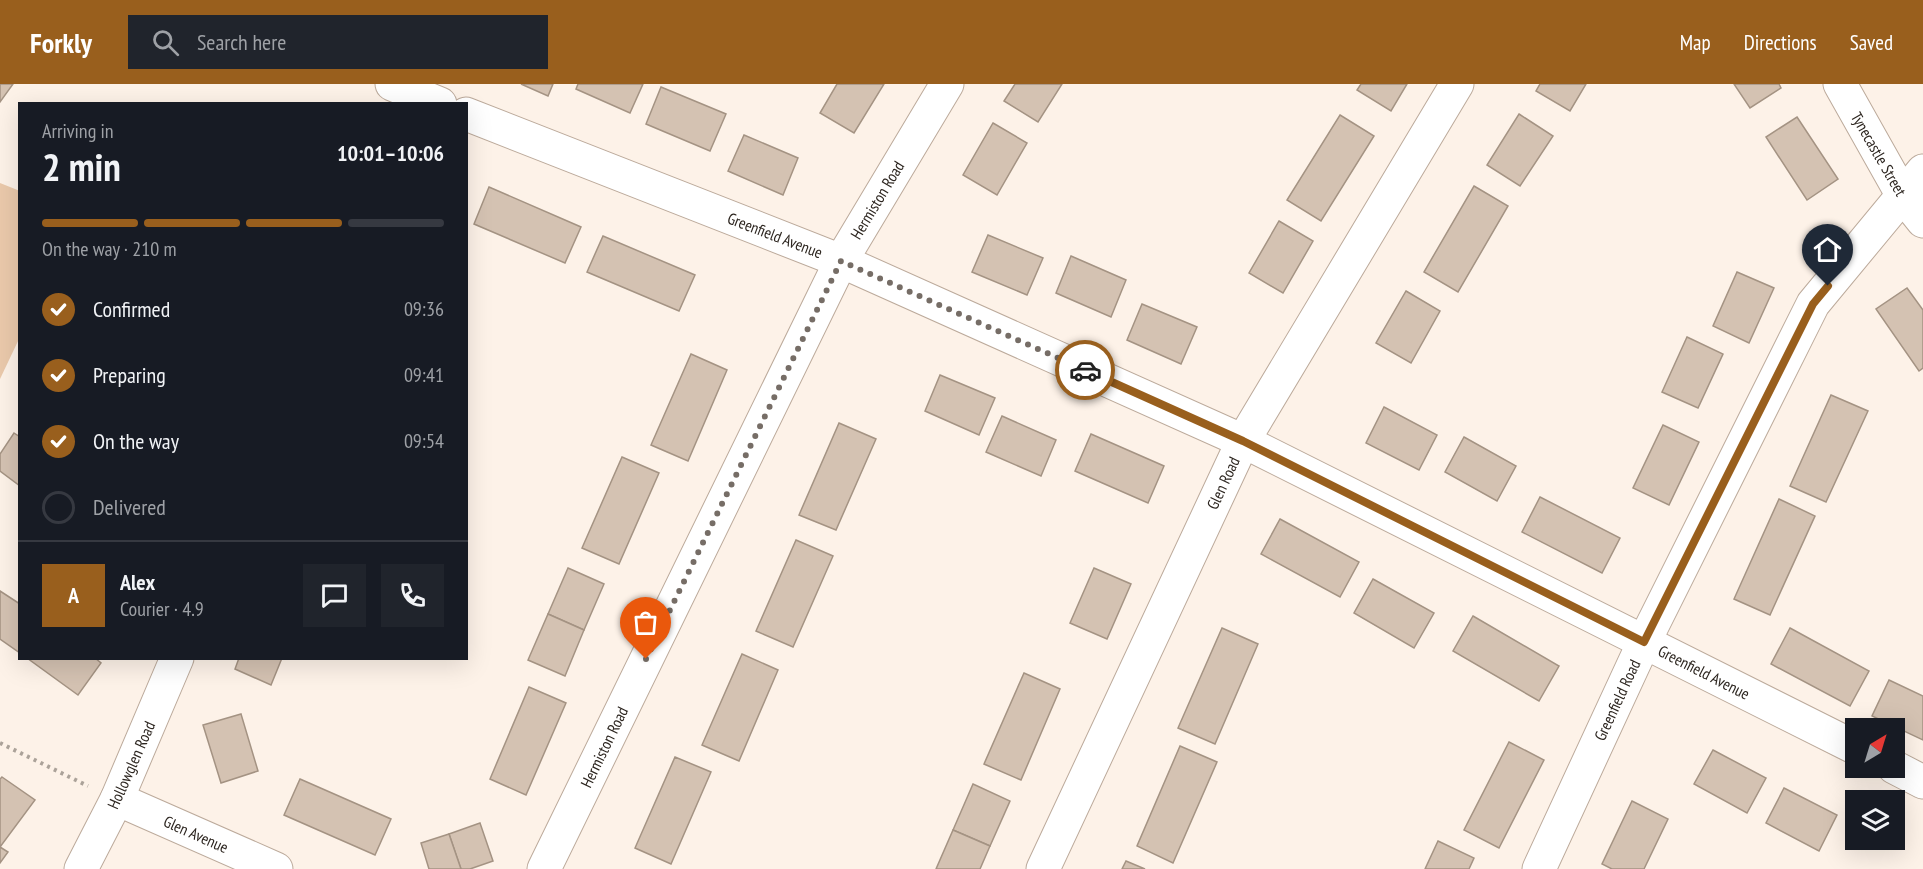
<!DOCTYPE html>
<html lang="en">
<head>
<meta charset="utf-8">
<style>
	:root { --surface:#171b24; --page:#20242c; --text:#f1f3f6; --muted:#9ea1a6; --line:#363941; --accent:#995f1d }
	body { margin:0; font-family:"PT Sans Narrow",sans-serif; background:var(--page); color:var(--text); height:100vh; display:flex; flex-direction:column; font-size:22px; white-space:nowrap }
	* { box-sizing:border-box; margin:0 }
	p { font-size:20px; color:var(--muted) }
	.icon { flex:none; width:33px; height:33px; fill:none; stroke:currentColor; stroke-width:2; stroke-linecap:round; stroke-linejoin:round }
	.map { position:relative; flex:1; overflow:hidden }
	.panel { position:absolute; left:18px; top:18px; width:450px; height:558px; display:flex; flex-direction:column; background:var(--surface); border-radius:0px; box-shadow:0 6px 24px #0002 }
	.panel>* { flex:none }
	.needle { width:39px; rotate:38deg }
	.fabs { position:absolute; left:1845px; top:634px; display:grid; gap:12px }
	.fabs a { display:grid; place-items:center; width:60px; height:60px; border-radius:0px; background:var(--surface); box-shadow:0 6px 24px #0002; font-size:30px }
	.pin { position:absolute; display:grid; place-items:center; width:51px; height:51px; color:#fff; margin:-62px -26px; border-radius:50% 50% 50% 0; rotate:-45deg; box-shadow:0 0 6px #0007 }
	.pin .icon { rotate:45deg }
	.courier { position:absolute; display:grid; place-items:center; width:60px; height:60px; margin:-30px; border:4px solid #995f1d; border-radius:50%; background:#fff; color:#222; box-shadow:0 2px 8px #0007 }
	.overview em { font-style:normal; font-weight:600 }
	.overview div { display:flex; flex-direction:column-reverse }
	.overview { display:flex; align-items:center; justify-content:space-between; height:102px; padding:0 24px }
	h1 { font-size:39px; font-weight:600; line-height:45px }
	.bar { display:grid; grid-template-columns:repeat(4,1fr); gap:9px 6px; align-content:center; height:72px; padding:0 24px }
	.bar i { height:8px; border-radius:4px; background:var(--line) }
	.bar .selected { background:var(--accent) }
	.bar p { grid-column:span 4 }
	.line { display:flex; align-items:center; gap:15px; padding:0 24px; border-top:2px solid var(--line) }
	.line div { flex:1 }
	.round { display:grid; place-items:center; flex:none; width:63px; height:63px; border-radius:0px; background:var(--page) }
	ol { padding:0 24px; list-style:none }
	li { display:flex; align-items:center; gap:18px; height:66px }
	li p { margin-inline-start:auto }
	li .icon { padding:6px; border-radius:50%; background:var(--accent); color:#fff; stroke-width:4 }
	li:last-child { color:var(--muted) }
	li i { width:33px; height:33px; border:3px solid var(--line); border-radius:50% }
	header { display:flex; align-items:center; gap:36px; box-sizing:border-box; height:84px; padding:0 30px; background:var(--accent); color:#fff }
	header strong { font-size:28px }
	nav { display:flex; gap:33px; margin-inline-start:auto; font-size:21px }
	.search { width:420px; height:54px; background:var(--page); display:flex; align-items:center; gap:15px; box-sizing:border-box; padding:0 21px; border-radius:0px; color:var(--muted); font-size:22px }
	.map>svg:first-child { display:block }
</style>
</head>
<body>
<header>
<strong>Forkly</strong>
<div class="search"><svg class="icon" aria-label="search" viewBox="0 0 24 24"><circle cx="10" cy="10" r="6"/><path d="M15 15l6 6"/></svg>Search here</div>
<nav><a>Map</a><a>Directions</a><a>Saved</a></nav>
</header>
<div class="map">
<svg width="1923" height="785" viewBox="0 0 1923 785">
	<rect width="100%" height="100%" fill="#fdf2e8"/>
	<polygon fill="#eac9ab" points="0,99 20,107 19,255 0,295"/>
	<g fill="#d4c2b2" stroke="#a49383" stroke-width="1.5">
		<polygon points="0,0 13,0 0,18"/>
		<polygon points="521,0 553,0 548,12"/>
		<polygon points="578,0 643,0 630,29 576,5"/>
		<polygon points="837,0 884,0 854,49 820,29"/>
		<polygon points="1015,0 1062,0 1038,38 1004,17"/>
		<polygon points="1361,0 1407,0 1391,27 1357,6"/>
		<polygon points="1540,0 1586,0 1570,27 1536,7"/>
		<polygon points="1734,0 1779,0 1781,4 1750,24"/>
		<polygon points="661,3 726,30 710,67 646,40"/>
		<polygon points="1519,30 1553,52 1520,102 1487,81"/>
		<polygon points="1340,31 1374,52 1321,137 1287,116"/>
		<polygon points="1797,33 1838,95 1807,116 1766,53"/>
		<polygon points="993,39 1027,59 997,111 963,91"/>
		<polygon points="744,51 798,74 783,111 728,87"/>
		<polygon points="1474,102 1508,122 1458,208 1424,188"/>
		<polygon points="489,103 581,143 565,179 474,140"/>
		<polygon points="1279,137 1313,157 1283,209 1249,189"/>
		<polygon points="988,151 1043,174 1027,211 972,188"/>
		<polygon points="603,152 695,191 679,227 587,188"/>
		<polygon points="1071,172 1126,196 1111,233 1056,209"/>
		<polygon points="1737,188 1774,204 1749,259 1713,242"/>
		<polygon points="1907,204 1923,226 1923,284 1919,287 1876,225"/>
		<polygon points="1406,207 1440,227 1411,279 1376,259"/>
		<polygon points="1142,220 1197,243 1181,280 1127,256"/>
		<polygon points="1687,253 1723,270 1698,324 1662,308"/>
		<polygon points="691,270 727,286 688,377 651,361"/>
		<polygon points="940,291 995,314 979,351 925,327"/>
		<polygon points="1831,311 1868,327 1826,418 1790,402"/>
		<polygon points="1384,323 1437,351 1419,386 1366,359"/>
		<polygon points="1002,332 1056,356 1041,392 986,368"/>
		<polygon points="839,339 876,355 836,446 799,431"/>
		<polygon points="1663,341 1699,358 1669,421 1633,404"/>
		<polygon points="14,349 20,353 20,402 0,387 0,370"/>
		<polygon points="1091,350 1164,382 1148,419 1075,387"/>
		<polygon points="1464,353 1516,382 1497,417 1445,388"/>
		<polygon points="622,373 659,389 619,480 582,464"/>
		<polygon points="1540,413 1620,454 1602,489 1522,448"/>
		<polygon points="1779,415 1815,432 1770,531 1734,515"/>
		<polygon points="1280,435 1359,478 1340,513 1261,470"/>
		<polygon points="796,456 833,472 793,563 756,547"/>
		<polygon points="568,484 604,500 584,546 548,530"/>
		<polygon points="1094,484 1131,500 1107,555 1070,539"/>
		<polygon points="1373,495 1434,529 1414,564 1354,529"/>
		<polygon points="0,507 20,520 20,569 0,555"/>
		<polygon points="548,530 584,546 565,592 528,576"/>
		<polygon points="1473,532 1559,582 1539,617 1453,567"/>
		<polygon points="1222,544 1258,560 1215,660 1178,644"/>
		<polygon points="1790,544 1869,587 1850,622 1771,580"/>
		<polygon points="742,570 778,586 739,677 702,661"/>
		<polygon points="27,574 95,574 101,579 78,611"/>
		<polygon points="239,574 282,574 271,601 235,585"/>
		<polygon points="1024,589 1060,605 1021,696 984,680"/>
		<polygon points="1889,596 1923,612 1923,656 1872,632"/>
		<polygon points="529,603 566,619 526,711 490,695"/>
		<polygon points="241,630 258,687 221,699 203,641"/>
		<polygon points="1509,658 1544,676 1499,764 1464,746"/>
		<polygon points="1180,662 1217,678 1173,779 1137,762"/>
		<polygon points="1713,666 1766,694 1747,729 1694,700"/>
		<polygon points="675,673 711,688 671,780 635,764"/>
		<polygon points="2,693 35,716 0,763 8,768 0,779 0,695"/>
		<polygon points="300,695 391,735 375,771 284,731"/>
		<polygon points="973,700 1010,717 990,762 953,746"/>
		<polygon points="1784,704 1837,731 1819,767 1766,739"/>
		<polygon points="1632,717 1668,735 1644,785 1612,785 1602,780"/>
		<polygon points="480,739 493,777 470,785 461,785 449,750"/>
		<polygon points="953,746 990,762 980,785 936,785"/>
		<polygon points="449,750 461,785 429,785 421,759"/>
		<polygon points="1438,757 1474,774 1469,785 1425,785"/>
		<polygon points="1126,777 1145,785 1122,785"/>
	</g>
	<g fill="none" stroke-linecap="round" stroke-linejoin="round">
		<g stroke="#bcaa9b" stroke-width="35">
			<g id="minor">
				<polyline points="392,0 440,20"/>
				<polyline points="466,30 841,177 1243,357 1856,664"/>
				<polyline points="1894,683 1923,698"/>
				<polyline points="117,715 276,785"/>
				<polyline points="81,785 117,715 177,574"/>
				<polyline points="544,785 841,177 947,0"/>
				<polyline points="1043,785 1243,357 1457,0"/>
				<polyline points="1539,785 1644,558 1813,220 1923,87"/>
			</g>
		</g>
		<g stroke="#bcaa9b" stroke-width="35">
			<polyline id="tertiary" points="1840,0 1903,112 1923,137"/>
		</g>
		<polyline stroke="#aba299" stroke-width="4" stroke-dasharray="3 4.5" stroke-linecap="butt" points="0,659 88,702"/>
		<use href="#minor" stroke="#fff" stroke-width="33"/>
		<use href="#tertiary" stroke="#fff" stroke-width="33"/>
	</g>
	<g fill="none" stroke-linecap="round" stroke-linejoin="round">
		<polyline stroke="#766d66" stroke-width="6" stroke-dasharray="0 10.8" points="646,575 841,177 1085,286"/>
		<polyline stroke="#995f1d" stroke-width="8" points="1085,286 1243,357 1644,558 1813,220 1828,202"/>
	</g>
	<g text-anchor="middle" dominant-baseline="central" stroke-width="4.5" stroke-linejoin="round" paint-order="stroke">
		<g font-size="16" fill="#2d2620" stroke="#fff">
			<text transform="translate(1879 70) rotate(60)">Tynecastle Street</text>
			<text transform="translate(877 116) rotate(-59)">Hermiston Road</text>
			<text transform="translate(775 151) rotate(21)">Greenfield Avenue</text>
			<text transform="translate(1223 399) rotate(-65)">Glen Road</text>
			<text transform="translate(1704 588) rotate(27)">Greenfield Avenue</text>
			<text transform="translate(1617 616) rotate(-65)">Greenfield Road</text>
			<text transform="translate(604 663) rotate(-64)">Hermiston Road</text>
			<text transform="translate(131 681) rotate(-66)">Hollowglen Road</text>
			<text transform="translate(196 750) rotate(24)">Glen Avenue</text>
		</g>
	</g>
</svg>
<div class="fabs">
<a><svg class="needle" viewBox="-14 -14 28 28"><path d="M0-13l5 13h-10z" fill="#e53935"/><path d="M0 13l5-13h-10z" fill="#9ea1a6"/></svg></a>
<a><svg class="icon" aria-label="layers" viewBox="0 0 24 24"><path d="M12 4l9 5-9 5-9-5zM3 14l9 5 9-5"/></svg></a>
</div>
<div class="pin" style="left:646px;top:575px;background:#ea580c"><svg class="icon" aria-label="bag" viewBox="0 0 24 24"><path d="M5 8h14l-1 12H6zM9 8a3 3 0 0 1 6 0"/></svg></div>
<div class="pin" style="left:1828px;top:202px;background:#1f2937"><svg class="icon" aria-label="home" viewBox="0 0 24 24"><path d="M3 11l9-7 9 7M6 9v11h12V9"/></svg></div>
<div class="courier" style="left:1085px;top:286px"><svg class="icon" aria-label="car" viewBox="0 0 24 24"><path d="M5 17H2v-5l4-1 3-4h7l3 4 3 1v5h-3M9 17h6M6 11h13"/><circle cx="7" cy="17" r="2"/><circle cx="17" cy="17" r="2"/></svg></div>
<section class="panel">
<div class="overview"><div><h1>2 min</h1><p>Arriving in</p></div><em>10:01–10:06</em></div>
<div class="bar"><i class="selected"></i><i class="selected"></i><i class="selected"></i><i></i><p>On the way · 210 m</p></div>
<ol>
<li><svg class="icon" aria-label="check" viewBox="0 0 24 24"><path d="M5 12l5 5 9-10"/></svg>Confirmed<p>09:36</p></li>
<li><svg class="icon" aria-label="check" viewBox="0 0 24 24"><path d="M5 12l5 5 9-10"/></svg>Preparing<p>09:41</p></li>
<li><svg class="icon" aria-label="check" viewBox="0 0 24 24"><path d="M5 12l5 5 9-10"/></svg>On the way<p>09:54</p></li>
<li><i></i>Delivered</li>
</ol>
<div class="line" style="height:108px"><b class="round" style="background:var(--accent);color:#fff">A</b><div><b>Alex</b><p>Courier · 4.9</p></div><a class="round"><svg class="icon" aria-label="chat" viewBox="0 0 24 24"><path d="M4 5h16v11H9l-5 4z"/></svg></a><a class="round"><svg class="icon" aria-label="phone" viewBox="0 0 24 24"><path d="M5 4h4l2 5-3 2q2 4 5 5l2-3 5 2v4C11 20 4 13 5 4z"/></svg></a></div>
</section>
</div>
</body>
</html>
